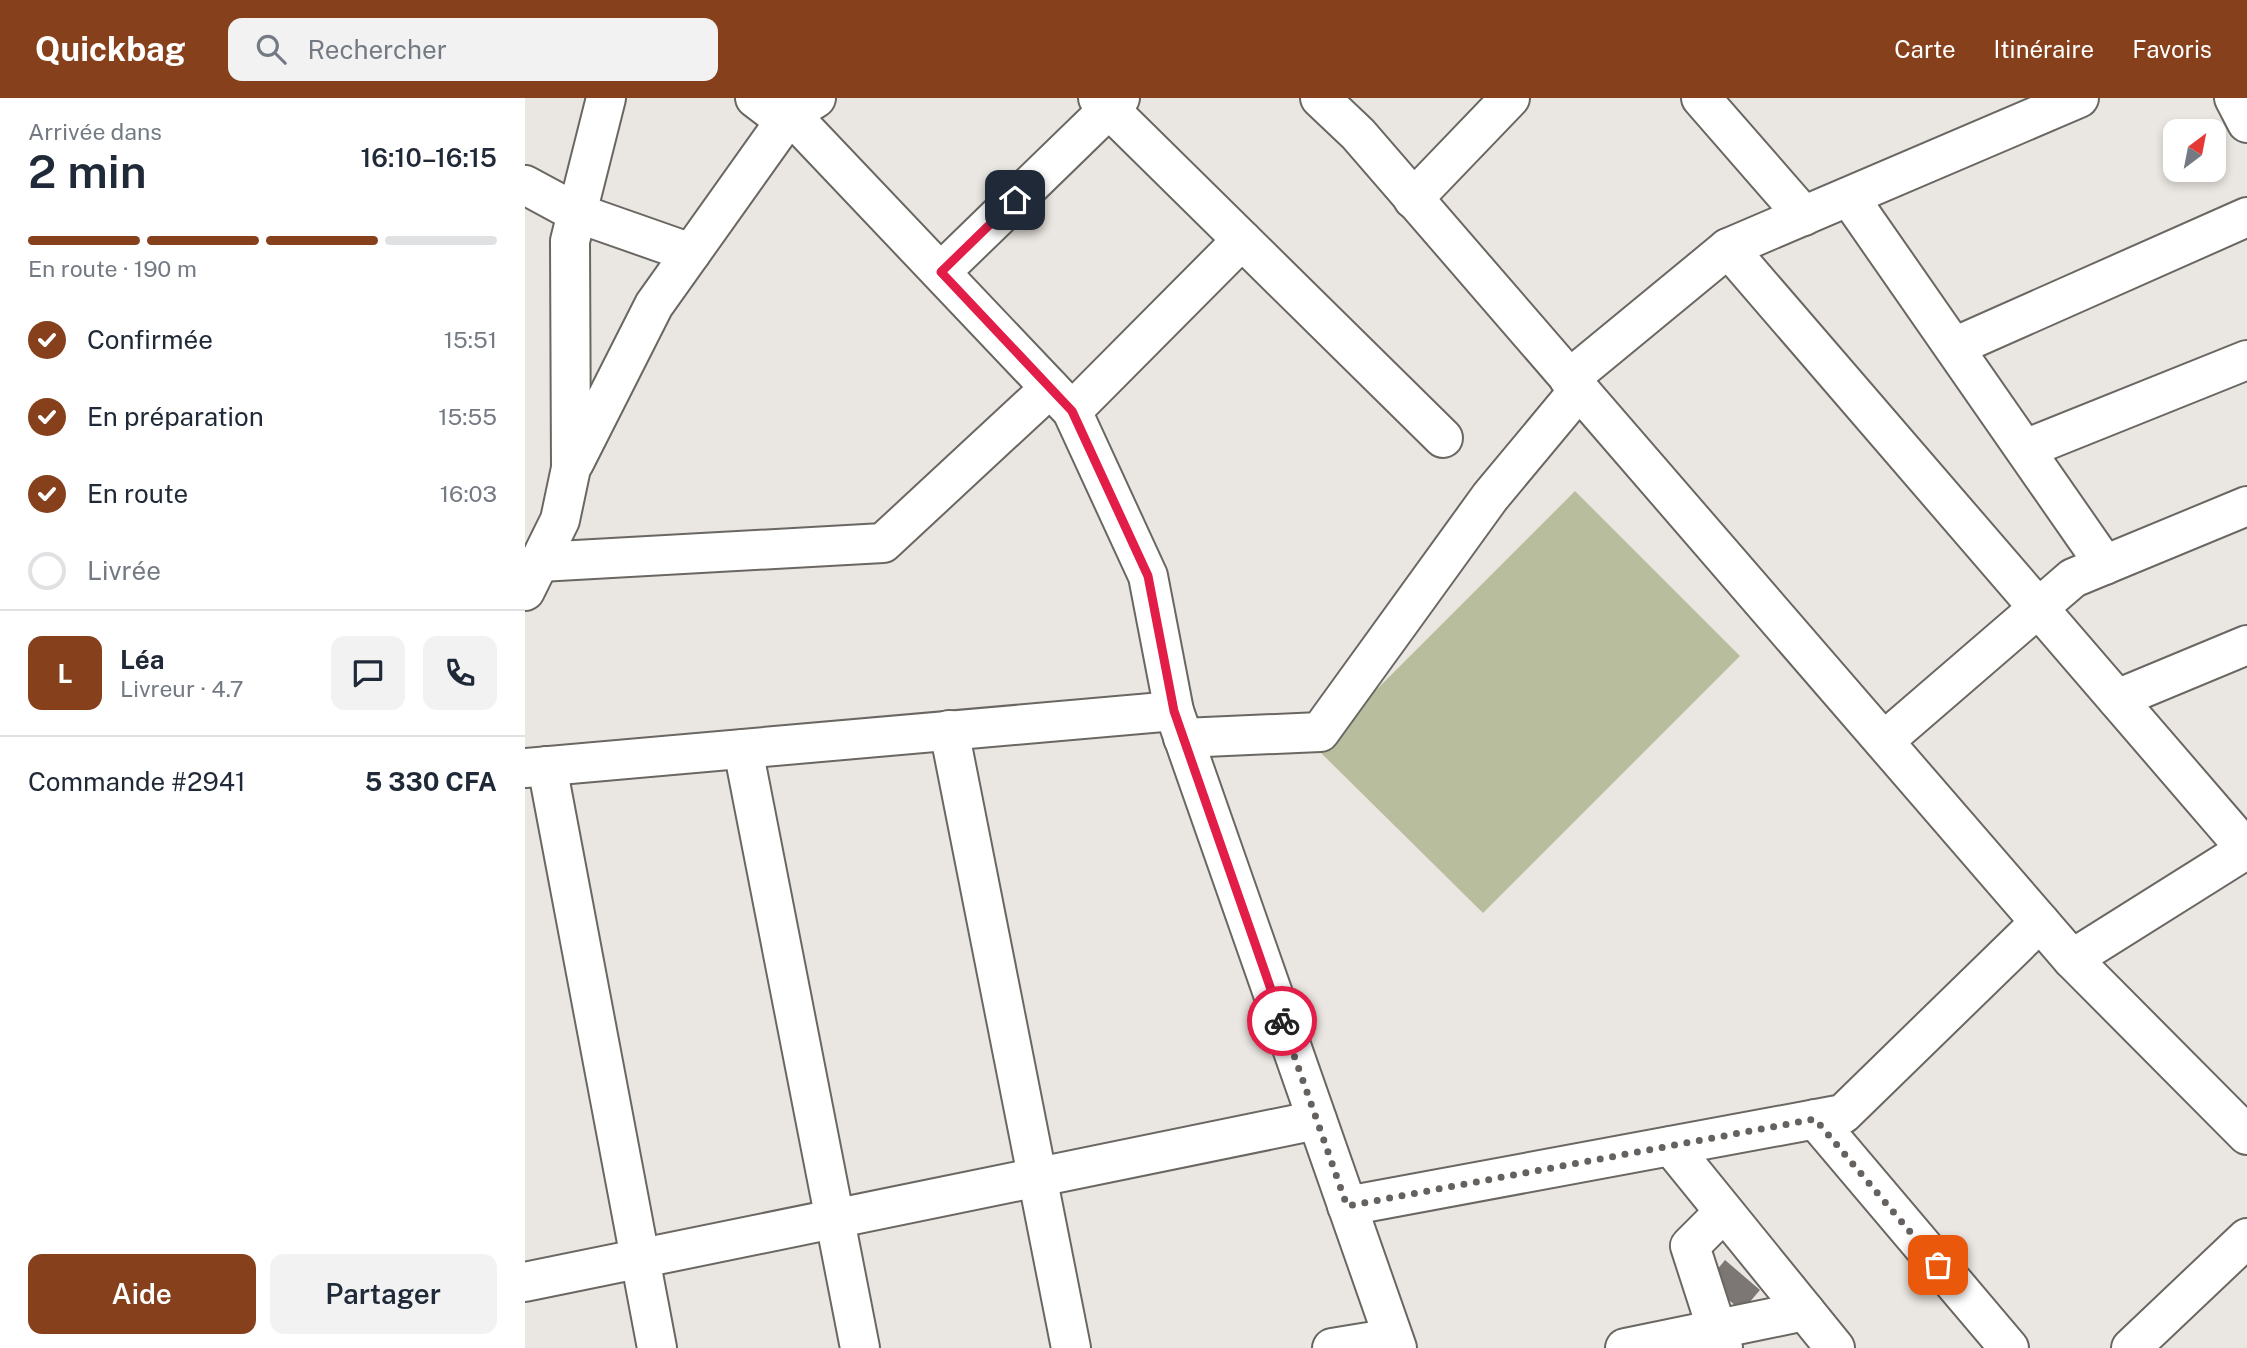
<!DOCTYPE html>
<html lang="fr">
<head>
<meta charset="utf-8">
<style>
	:root { --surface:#fff; --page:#f2f2f3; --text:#1f2937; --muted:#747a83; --line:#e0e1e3; --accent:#86401b }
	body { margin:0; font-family:"Public Sans",sans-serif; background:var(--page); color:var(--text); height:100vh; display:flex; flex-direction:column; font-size:26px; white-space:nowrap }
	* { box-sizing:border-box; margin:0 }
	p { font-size:23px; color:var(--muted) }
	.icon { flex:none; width:38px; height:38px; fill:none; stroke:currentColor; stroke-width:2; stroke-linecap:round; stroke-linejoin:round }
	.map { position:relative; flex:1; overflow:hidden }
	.side { display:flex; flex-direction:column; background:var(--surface); width:525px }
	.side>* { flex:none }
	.needle { width:46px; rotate:32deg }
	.tools { position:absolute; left:1638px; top:21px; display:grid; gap:14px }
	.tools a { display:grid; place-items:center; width:63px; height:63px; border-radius:14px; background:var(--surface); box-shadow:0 4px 10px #0003; font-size:35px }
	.pin { position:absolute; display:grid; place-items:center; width:60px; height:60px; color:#fff; margin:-30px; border-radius:14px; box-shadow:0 4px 10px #0006 }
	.courier { position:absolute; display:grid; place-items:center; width:70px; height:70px; margin:-35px; border:5px solid #e11d48; border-radius:50%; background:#fff; color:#222; box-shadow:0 2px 9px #0007 }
	.head em { font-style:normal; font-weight:600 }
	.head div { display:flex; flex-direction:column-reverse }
	.head { display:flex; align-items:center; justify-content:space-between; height:119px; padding:0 28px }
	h1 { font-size:46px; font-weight:600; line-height:52px }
	.bar { display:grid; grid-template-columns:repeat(4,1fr); gap:10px 7px; align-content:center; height:84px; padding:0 28px }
	.bar i { height:9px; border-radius:5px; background:var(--line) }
	.bar .active { background:var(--accent) }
	.bar p { grid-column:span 4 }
	.line { display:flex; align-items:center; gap:18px; padding:0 28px; border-top:2px solid var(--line) }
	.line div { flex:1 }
	.round { display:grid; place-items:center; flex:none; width:74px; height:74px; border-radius:14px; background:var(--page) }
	ol { padding:0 28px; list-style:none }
	li { display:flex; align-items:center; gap:21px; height:77px }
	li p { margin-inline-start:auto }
	li .icon { padding:7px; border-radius:50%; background:var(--accent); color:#fff; stroke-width:4 }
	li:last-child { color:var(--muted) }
	li i { width:38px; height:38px; border:4px solid var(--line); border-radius:50% }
	.cta { display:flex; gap:14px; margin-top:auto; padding:14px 28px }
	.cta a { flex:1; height:80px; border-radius:14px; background:var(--accent); color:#fff; font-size:28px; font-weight:600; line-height:80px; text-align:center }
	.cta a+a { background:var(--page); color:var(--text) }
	header { display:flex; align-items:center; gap:42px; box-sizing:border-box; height:98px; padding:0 35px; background:var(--accent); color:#fff }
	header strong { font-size:33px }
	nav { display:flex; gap:38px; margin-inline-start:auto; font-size:24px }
	.search { width:490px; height:63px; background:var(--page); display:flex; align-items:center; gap:18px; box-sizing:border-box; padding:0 24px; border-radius:14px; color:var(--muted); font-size:26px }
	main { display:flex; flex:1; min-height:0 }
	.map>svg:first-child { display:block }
</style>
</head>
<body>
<header>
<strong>Quickbag</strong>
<div class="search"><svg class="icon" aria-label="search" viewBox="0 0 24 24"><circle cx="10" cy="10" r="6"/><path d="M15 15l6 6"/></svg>Rechercher</div>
<nav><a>Carte</a><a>Itinéraire</a><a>Favoris</a></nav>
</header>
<main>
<section class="side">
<div class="head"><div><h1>2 min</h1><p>Arrivée dans</p></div><em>16:10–16:15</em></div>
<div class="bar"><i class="active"></i><i class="active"></i><i class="active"></i><i></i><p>En route · 190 m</p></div>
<ol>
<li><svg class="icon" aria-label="check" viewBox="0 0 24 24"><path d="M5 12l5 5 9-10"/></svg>Confirmée<p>15:51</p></li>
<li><svg class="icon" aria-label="check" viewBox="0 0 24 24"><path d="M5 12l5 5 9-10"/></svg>En préparation<p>15:55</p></li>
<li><svg class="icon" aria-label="check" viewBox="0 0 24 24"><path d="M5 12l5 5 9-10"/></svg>En route<p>16:03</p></li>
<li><i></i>Livrée</li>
</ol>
<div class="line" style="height:126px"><b class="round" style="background:var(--accent);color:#fff">L</b><div><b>Léa</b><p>Livreur · 4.7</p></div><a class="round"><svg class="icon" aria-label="chat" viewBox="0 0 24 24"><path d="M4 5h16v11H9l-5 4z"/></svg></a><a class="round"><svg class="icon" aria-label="phone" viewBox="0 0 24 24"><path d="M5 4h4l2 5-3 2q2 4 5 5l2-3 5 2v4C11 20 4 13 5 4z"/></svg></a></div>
<div class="line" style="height:91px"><div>Commande #2941</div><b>5 330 CFA</b></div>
<div class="cta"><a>Aide</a><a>Partager</a></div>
</section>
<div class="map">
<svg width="1722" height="1250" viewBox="0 0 1722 1250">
	<rect width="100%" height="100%" fill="#eae6e1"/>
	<polygon fill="#b8be9d" points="1050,393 1215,558 958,815 792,651"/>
	<polygon fill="#7c7774" points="1200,1162 1235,1192 1217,1213 1182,1184"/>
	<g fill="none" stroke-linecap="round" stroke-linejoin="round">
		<g stroke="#6a6762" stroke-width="42">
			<g id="minor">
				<polyline points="230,0 260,23"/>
				<polyline points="573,0 918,340"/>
				<polyline points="795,0 833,36 1547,861 1722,1037"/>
				<polyline points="1176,0 1279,118"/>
				<polyline points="1709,0 1722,25"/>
				<polyline points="265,16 547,313 623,478 649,613 872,1250"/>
				<polyline points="0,87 52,115 166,155"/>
				<polyline points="1324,99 1580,467"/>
				<polyline points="888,101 985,0"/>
				<polyline points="1203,150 1722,752"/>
				<polyline points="416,174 595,0"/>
				<polyline points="1429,249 1722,119"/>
				<polyline points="1044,281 1203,150 1554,0"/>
				<polyline points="547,313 717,142"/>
				<polyline points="1500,351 1722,262"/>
				<polyline points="49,365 129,207 265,16 291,0"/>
				<polyline points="15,464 358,445 525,290"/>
				<polyline points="0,493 35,422 46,370 45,143 81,0"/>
				<polyline points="1592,601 1722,547"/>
				<polyline points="424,632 546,1250"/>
				<polyline points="658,640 795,634 965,399 1054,292"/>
				<polyline points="1359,643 1548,480 1722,408"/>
				<polyline points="218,651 335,1250"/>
				<polyline points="22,668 132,1250"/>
				<polyline points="0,670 649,613"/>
				<polyline points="1547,861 1722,751"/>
				<polyline points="1290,1021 1484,1250"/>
				<polyline points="1146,1048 1310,1250"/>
				<polyline points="822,1108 1318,1016 1515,824"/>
				<polyline points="0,1184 792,1022"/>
				<polyline points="807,1250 868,1240"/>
				<polyline points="1100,1250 1280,1213"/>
				<polyline points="1198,1250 1165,1148 1199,1114"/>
				<polyline points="1606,1250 1722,1140"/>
			</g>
		</g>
		<use href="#minor" stroke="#fff" stroke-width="38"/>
	</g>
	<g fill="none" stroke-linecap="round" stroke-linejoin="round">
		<polyline stroke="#64615f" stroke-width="7" stroke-dasharray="0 12.6" points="757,923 822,1108 1290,1021 1413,1167"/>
		<polyline stroke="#e11d48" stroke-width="9" points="490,102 416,174 547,313 623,478 649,613 757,923"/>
	</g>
</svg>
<div class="tools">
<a><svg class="needle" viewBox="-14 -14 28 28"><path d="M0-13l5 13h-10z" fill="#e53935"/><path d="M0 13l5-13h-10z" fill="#747a83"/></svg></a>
</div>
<div class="pin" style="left:1413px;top:1167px;background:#ea580c"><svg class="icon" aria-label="bag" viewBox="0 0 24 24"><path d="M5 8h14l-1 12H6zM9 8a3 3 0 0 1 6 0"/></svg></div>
<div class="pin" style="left:490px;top:102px;background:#1f2937"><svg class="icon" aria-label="home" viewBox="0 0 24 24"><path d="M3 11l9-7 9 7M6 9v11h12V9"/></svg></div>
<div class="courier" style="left:757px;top:923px"><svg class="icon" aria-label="bike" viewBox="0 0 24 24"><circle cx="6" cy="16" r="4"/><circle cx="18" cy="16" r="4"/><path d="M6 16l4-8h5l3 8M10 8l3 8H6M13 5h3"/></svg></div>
</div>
</main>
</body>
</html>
